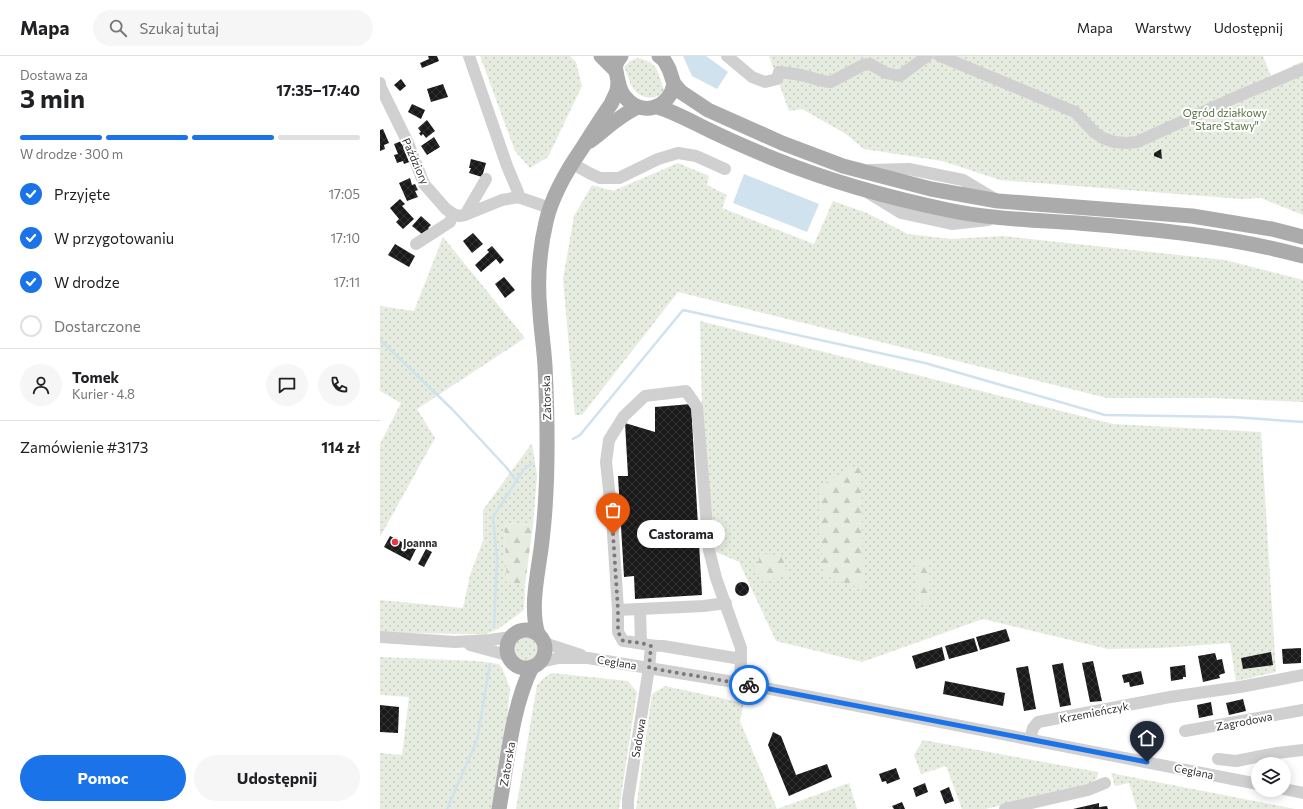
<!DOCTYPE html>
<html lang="pl">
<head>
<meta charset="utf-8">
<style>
	:root { --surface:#fff; --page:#f6f6f6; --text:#202124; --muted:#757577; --line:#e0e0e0; --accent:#1a73e8 }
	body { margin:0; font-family:Commissioner,sans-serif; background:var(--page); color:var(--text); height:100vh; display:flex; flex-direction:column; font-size:15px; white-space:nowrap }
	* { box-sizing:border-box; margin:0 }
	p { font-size:13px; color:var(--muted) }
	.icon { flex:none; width:22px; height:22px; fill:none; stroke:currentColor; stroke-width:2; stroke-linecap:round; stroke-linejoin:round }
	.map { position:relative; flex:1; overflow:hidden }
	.side { display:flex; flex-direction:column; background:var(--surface); width:380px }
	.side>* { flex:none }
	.buttons { position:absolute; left:871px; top:701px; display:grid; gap:8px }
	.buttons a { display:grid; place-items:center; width:40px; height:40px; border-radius:50%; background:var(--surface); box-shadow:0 2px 10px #0003; font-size:20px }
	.pin { position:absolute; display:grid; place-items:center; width:34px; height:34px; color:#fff; margin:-41px -17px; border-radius:50% 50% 50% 0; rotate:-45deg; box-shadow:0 0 4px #0007 }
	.pin .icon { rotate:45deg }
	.courier { position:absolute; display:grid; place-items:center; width:40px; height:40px; margin:-20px; border:3px solid #1a73e8; border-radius:50%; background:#fff; color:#222; box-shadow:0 1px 5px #0007 }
	.bubble { position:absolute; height:28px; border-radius:14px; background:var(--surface); box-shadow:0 2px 10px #0003; font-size:13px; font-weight:700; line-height:28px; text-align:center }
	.summary em { font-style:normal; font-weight:700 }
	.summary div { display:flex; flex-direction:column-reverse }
	.summary { display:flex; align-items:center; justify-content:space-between; height:68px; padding:0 20px }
	h1 { font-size:26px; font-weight:700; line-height:30px }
	.bar { display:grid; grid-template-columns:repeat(4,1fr); gap:6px 4px; align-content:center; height:48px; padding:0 20px }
	.bar i { height:5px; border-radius:3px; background:var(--line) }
	.bar .selected { background:var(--accent) }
	.bar p { grid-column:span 4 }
	.line { display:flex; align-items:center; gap:10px; padding:0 20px; border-top:1px solid var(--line) }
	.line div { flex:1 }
	.round { display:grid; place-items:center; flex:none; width:42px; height:42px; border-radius:21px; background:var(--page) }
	ol { padding:0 20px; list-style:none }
	li { display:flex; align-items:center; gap:12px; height:44px }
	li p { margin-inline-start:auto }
	li .icon { padding:4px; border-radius:50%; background:var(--accent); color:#fff; stroke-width:4 }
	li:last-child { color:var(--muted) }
	li i { width:22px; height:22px; border:2px solid var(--line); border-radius:50% }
	.cta { display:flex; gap:8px; margin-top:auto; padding:8px 20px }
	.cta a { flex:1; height:46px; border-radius:24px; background:var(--accent); color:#fff; font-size:16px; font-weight:700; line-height:46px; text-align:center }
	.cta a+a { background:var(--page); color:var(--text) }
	header { display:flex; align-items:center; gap:24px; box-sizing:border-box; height:56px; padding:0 20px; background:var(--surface); border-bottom:1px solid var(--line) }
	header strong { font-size:19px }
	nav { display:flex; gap:22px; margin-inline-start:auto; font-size:14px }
	.search { width:280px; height:36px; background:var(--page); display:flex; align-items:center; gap:10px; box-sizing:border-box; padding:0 14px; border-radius:22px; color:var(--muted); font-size:15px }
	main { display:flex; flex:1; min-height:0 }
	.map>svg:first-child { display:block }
</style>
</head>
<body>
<header>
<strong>Mapa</strong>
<div class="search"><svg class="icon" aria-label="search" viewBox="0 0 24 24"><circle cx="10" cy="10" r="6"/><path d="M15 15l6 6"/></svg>Szukaj tutaj</div>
<nav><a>Mapa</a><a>Warstwy</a><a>Udostępnij</a></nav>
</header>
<main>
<section class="side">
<div class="summary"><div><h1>3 min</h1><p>Dostawa za</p></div><em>17:35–17:40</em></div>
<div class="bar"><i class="selected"></i><i class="selected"></i><i class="selected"></i><i></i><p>W drodze · 300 m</p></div>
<ol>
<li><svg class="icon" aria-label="check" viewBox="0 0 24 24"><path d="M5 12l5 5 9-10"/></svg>Przyjęte<p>17:05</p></li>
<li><svg class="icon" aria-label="check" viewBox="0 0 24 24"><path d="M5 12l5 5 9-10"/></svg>W przygotowaniu<p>17:10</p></li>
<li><svg class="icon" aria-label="check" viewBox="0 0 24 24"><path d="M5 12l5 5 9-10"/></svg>W drodze<p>17:11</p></li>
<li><i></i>Dostarczone</li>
</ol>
<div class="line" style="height:72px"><a class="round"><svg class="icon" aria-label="person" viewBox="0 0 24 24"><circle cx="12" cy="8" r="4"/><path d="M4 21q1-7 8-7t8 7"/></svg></a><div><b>Tomek</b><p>Kurier · 4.8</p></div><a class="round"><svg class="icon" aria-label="chat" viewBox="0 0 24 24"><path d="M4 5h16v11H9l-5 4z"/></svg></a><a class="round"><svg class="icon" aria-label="phone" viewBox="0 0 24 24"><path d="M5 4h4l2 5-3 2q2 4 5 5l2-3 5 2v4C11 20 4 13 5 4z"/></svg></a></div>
<div class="line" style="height:52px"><div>Zamówienie #3173</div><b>114 zł</b></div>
<div class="cta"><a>Pomoc</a><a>Udostępnij</a></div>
</section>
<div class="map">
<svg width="923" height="753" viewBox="0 0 923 753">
	<defs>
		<pattern id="green-dots" width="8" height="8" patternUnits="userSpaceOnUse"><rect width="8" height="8" fill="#e6ecdf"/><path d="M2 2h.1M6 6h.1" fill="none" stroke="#c6cbc0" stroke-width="1.8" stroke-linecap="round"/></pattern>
		<pattern id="forest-firs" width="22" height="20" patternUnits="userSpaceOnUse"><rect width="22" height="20" fill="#e6ecdf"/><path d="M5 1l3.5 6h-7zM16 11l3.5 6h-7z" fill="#c6cbc0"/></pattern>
		<pattern id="building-cross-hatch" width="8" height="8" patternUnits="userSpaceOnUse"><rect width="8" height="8" fill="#1a1a1a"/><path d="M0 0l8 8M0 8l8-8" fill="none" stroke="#333"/></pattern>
	</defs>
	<rect width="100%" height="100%" fill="#fff"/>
	<g fill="url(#green-dots)">
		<polygon points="100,0 190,0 196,6 202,30 168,101 150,112 135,95"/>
		<polygon points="389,0 883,0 891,20 923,5 923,159 881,142 861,143 620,124 562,105 484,93 466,78 422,53 409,55"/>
		<path d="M257,2C281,7 277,17 285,36C275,44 261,44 253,32C249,26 248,18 244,11L250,5Z"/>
		<polygon points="298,107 329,120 327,129 347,139 342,152 434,188 453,145 487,157 528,178 571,183 623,180 845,204 923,224 923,346 832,342 727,342 298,236 202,359 195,359 183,223 194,160 205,141 212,129 233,135"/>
		<polygon points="63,181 145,282 37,353 55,382 0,481 0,388 21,347 0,335 0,250 34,255"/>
		<polygon points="320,265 733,368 881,376 896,616 856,625 850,587 782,592 728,593 603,563 482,606 396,585 359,506 334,495 322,350"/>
		<polygon points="152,387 157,420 153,469 124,467 127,529 145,529 144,554 118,573 106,578 21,577 0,576 0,544 83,552 90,519 103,485 103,454"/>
		<circle cx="146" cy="594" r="13"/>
		<polygon points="0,601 97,605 119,608 122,612 130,632 127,664 112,753 0,753 0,697 22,699 29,641 0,639"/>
		<polygon points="172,617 248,625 257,636 239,753 136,753 157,629 164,622"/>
		<polygon points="285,630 364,647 360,665 397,753 469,727 477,753 256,753 272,638"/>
		<polygon points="543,684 718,716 717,722 709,729 605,753 582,753 566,710 541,718 534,699"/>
		<polygon points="731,717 915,753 757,753 749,727 735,730"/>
	</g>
	<g fill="url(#forest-firs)">
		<polygon points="481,411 483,533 443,519 439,431 469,412"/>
		<polygon points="124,467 153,469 145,529 127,529"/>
		<polygon points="379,497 402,500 408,520 385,524 375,513 372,505 379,506"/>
		<polygon points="537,504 549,505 550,548 538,546"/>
	</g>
	<g fill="#cfe2ee">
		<polygon points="303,0 326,0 348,16 337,33 312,20"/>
		<polygon points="364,118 439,148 427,176 353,147"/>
	</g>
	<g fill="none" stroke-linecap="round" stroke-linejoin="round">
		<g stroke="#cfe2ee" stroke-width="2.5">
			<polyline points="0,284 72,353 126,411 137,425"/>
			<polyline points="193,383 200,379 303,254 545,307 725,359 853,361 923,366"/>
			<polyline points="114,571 117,504 113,461 144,413 152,408"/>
			<polyline points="67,753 97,684 110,608"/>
		</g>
	</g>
	<g fill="url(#building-cross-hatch)">
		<polygon points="48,0 57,0 59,5 42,12 40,7 49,3"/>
		<polygon points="21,23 26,30 20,35 14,29"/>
		<polygon points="63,28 68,41 51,46 47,33"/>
		<polygon points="32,48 45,54 41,63 28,56"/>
		<polygon points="47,64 55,75 46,82 43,78 41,80 39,77 41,76 38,72"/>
		<polygon points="3,73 9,87 4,89 5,93 0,95 0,74"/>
		<polygon points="54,81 60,91 47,99 41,90"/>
		<polygon points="24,84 32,105 24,108 23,105 17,107 14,99 18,98 14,88"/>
		<polygon points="781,93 782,103 774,100 774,97"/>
		<polygon points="91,103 106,107 102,121 89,117 91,112 89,112"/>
		<polygon points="30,122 32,129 35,128 38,134 35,135 38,141 27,145 19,127"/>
		<polygon points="20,143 25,148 22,150 34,163 23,173 16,166 19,163 10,152"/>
		<polygon points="41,160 51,169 48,172 50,174 43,179 32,170"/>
		<polygon points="93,177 103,188 92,197 83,185"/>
		<polygon points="15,188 35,200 29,211 8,199"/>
		<polygon points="112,190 124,204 120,208 116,203 101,216 95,209 109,196 107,194"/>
		<polygon points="124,221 135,234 125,242 115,228"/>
		<polygon points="311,348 322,539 255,543 254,520 244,521 238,420 248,420 245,367 275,376 275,351"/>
		<polygon points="10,480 36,493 30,505 4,491"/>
		<polygon points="46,493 52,496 44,511 38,508"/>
		<circle cx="362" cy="533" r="7"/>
		<polygon points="626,573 630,585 600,594 596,581"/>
		<polygon points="594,582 598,595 569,603 565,590"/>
		<polygon points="562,591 565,604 536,613 532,600"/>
		<polygon points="921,592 921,607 903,608 902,593"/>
		<polygon points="891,596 893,609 863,613 861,602"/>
		<polygon points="835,597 837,604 842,603 845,617 839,619 840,622 823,626 818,600"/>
		<polygon points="713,605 722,645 710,646 702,607"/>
		<polygon points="683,607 691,649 680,651 672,609"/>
		<polygon points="805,609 806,621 803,621 803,623 791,625 790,611"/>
		<polygon points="648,610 656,653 644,655 636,612"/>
		<polygon points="761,615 764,628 750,631 749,626 744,627 742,619"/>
		<polygon points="565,625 625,637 623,650 563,638"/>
		<polygon points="863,643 866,655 849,659 846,647"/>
		<polygon points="831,646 833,659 819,662 817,649"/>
		<polygon points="0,649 19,651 18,677 0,676"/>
		<polygon points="393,676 401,680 416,719 447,708 452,721 409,740 388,689"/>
		<polygon points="516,712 520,723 507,728 506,725 502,726 499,718"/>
		<polygon points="545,727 548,736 536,741 533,732"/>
		<polygon points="569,731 574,745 565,748 560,735"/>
		<polygon points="522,746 525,753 514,753 512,750"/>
		<polygon points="719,747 719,751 727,750 728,753 693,753"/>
	</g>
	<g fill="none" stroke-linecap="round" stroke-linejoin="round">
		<g stroke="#d0d0d0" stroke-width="12">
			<polyline points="89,0 127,110 138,136 138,141 170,152"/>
			<path d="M347,0L372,21L385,26L397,23L399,16C408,17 417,18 425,20C434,22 441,26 451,26L483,9L490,8L506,17L520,20L547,0"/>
			<polyline points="560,0 695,56 715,77 723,82 734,86 747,87 757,86 854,42 923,13"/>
			<polyline points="0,27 0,30 28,87 44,128 66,153 73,158 79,160 85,159 122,144 138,141"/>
			<polyline points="191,107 211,118 220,122 239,122 278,103 298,97 316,100 345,113"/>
			<polyline points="490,114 529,113 583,124 613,142"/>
			<polyline points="490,138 521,157 572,168 608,164"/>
			<polyline points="85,159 106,123"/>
			<polyline points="36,188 70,166 73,158"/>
			<path d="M306,335L317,351L329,494L336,522L361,592V603L283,590C269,590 256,586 243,585L238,576V554L232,462L226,406L229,384L244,360L265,340Z"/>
			<polyline points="260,553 261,587"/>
			<polyline points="238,554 324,550 346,547"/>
			<polyline points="0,581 75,586 110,584 131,581"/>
			<polyline points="164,587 201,599"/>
			<polyline points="90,589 127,599"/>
			<polyline points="160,606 179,602 208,602 360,627 878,728"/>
			<polyline points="360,627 361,603"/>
			<polyline points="805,675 923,654"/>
			<polyline points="650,683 653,672 658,666 790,641 860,631 923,619"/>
			<polyline points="838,703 856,705 897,697 923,694"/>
			<polyline points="904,733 923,737"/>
			<polyline points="248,753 248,743 269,612 271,590"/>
			<polyline points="625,753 708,734 725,727"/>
		</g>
		<g stroke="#ababab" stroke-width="15">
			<polyline points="221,0 234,13"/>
			<path d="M241,0C234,10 235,10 237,20C239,28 239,34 245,41C261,61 289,53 294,28"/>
			<polyline points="279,0 284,4 289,13 294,28 301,36 328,54 402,87 463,110 551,133 618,145 812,160 892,173 923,181"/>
			<path d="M278,51C297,57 314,67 333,76C354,86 375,95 397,104C452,126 510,142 568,154C610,163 654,164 698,167C773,173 849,180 923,200"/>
			<path d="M210,85C226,73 240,59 258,51"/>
			<circle cx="146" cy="593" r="19"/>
			<path d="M158,578C149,551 159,513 162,485C169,427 168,369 165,310C164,292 161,274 160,256C157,226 159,196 166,166C172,139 187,114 203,91C212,77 221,62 231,48L237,35L238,27"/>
			<path d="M119,753C127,709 132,650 152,611"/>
		</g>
	</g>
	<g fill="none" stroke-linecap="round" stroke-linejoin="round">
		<polyline stroke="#7a7a7a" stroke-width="4" stroke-dasharray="0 7.2" points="233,478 238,554 238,576 243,585 261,587 271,590 269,612 369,629"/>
		<polyline stroke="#1a73e8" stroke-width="5" points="369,629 767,706"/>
	</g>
	<circle fill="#e63946" stroke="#fff" stroke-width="1.5" cx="15" cy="486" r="4"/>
	<g text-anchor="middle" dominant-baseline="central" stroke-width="4" stroke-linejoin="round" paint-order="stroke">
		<g font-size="11" fill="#56703f" stroke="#fff">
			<text x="845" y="56">Ogród działkowy<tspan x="845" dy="13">"Stare Stawy"</tspan></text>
		</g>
		<g font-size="11" fill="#333" stroke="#fff">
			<text transform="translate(36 105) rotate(66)">Paździory</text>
			<text transform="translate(166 342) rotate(-92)">Zatorska</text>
			<text transform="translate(237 606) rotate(9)">Ceglana</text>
			<text transform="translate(714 656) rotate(-11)">Krzemieńczyk</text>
			<text transform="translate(864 665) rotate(-11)">Zagrodowa</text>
			<text transform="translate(258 682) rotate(-81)">Sadowa</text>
			<text transform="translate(127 708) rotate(-80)">Zatorska</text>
			<text transform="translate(814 715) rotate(11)">Ceglana</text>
		</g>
		<g font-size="11" font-weight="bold" fill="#333" stroke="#fff" text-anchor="start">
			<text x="23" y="486">Joanna</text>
		</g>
	</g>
</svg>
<div class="buttons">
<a><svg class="icon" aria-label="layers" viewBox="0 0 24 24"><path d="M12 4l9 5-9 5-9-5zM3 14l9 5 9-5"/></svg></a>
</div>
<div class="pin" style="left:233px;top:478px;background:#ea580c"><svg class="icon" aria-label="bag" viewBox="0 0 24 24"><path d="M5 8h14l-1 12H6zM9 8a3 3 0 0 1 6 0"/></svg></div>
<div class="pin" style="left:767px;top:706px;background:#1f2937"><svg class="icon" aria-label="home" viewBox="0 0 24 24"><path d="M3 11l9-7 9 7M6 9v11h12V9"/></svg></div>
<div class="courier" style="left:369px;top:629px"><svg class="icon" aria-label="bike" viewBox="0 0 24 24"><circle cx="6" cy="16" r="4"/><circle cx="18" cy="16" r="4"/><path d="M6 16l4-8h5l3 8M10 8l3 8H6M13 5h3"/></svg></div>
<div class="bubble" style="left:257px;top:464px;width:88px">Castorama</div>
</div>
</main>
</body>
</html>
